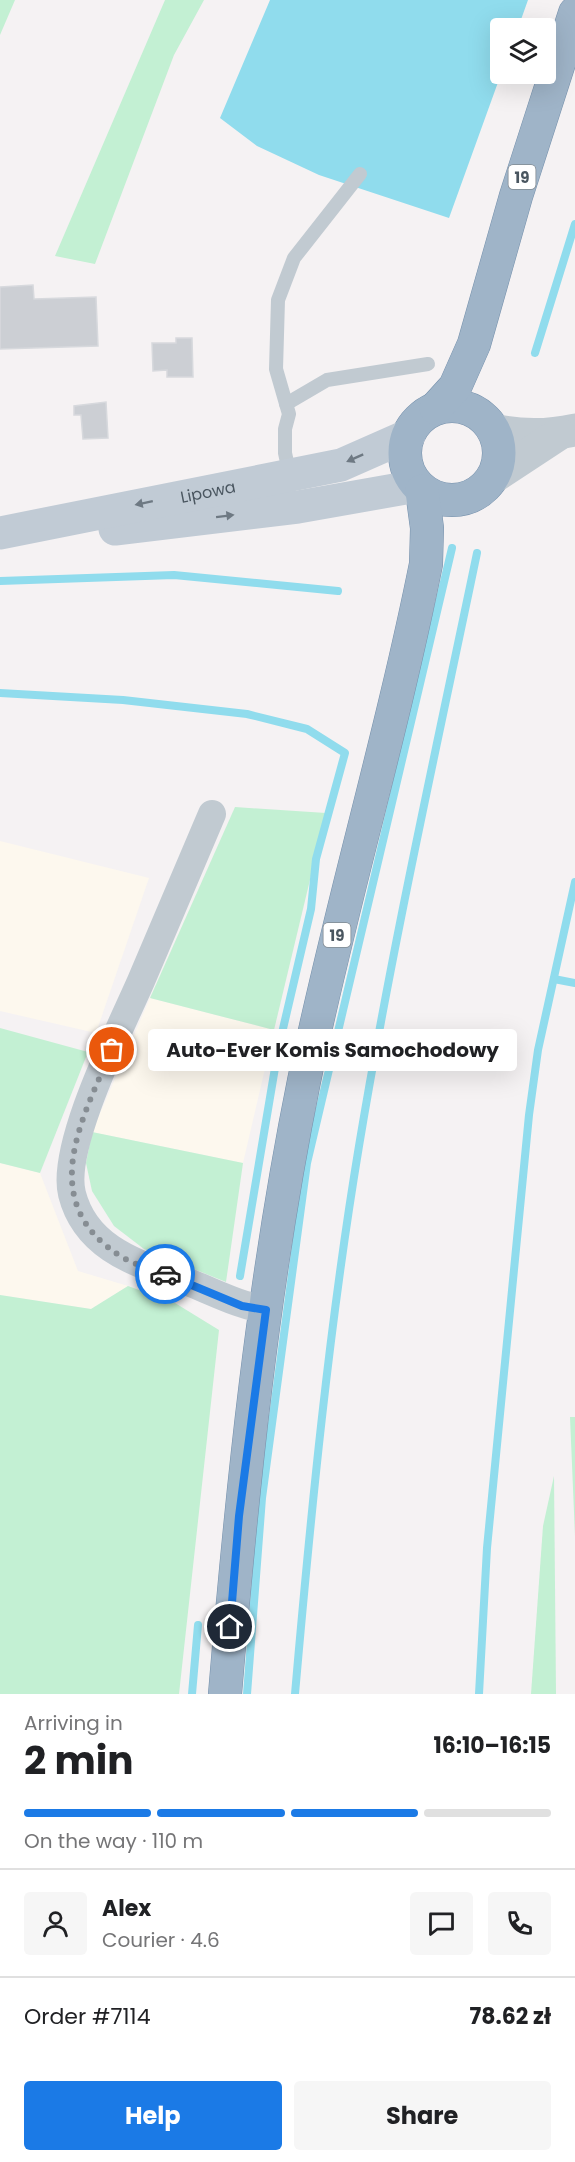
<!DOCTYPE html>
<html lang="en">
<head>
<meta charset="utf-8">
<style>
	:root { --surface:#fff; --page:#f6f6f6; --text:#202124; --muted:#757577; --line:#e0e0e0; --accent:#1b7ae6 }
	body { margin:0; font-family:Poppins,sans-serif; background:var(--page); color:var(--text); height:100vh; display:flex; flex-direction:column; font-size:22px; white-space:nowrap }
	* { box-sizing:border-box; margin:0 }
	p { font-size:20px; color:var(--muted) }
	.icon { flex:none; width:33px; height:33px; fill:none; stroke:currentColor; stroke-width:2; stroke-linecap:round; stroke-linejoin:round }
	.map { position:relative; height:1694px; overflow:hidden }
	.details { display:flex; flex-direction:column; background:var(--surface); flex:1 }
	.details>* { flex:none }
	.controls { position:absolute; left:490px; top:18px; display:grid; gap:12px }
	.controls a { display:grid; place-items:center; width:66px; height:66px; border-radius:6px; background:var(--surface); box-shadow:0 6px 24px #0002; font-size:30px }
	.pin { position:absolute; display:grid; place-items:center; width:51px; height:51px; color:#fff; margin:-26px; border:3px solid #fff; border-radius:50%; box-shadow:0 2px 6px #0007 }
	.courier { position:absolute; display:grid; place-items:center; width:60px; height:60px; margin:-30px; border:4px solid #1b7ae6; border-radius:50%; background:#fff; color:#222; box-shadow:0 2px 8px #0007 }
	.bubble { position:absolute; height:42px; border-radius:6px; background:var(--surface); box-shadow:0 6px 24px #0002; font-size:20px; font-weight:700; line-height:42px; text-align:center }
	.headline em { font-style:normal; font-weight:700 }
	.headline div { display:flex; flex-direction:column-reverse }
	.headline { display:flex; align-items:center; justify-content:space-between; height:102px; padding:0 24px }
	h1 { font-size:39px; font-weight:700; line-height:45px }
	.bar { display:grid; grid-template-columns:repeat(4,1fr); gap:9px 6px; align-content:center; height:72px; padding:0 24px }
	.bar i { height:8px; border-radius:4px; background:var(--line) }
	.bar .current { background:var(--accent) }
	.bar p { grid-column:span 4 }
	.line { display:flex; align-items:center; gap:15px; padding:0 24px; border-top:2px solid var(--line) }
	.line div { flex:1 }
	.round { display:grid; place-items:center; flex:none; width:63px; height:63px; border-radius:6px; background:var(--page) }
	.button { display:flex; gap:12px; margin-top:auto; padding:12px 24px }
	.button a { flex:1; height:69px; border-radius:6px; background:var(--accent); color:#fff; font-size:24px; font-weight:700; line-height:69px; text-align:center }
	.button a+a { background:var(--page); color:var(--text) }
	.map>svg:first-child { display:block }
</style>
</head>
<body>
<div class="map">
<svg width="575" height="1694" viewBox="0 0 575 1694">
	<rect width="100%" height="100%" fill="#f5f2f3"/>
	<g fill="#fdf8ee">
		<polygon points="0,841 149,878 96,1033 0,1011"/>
		<polygon points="150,998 274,1030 243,1163 92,1132"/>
		<polygon points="0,1163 40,1173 78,1271 128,1286 91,1309 0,1295"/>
	</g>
	<g fill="#c3f0d3">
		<polygon points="0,0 15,0 0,35"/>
		<polygon points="165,0 204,0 174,55 95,264 55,256"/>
		<polygon points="235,807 326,813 274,1030 150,998"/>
		<polygon points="0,1028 88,1052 40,1173 0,1163"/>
		<polygon points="92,1132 243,1163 226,1282 144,1249 114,1226 92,1191 86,1163"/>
		<polygon points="128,1286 175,1303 219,1330 179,1694 0,1694 0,1295 91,1309"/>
		<polygon points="570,1417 575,1417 575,1536"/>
		<polygon points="554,1476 556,1694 531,1694 543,1526"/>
	</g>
	<polygon fill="#90dced" points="270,0 528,0 518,28 501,28 501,74 449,218 319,175 257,146 220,118"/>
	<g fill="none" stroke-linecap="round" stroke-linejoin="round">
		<g stroke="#90dced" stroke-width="8">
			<polyline points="535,353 575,224"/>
			<polyline points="0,581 174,575 338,591"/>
			<polyline points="0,693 123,700 247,714 307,729 345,753 316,859 311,909 278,1050 240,1276"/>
			<polyline points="554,979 575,983"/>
			<polyline points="192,1694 198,1625"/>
			<polyline points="247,1694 262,1498 307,1163 452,548"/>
			<path d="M295,1694C311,1511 329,1327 359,1146C392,947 436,750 477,553"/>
			<polyline points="479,1694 487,1548 529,1115 538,1050 575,882"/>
		</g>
	</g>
	<g fill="#cccfd4" stroke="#d7d9dd" stroke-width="1.5">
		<polygon points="33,285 34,299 96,297 98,346 0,349 0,287"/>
		<polygon points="176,338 192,338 193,377 167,377 167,370 153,371 152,343 176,343"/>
		<polygon points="106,402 108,438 83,439 81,415 74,415 74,406"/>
	</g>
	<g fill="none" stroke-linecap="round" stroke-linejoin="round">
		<g stroke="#7691ac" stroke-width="34">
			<g id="trunk">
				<circle cx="452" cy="453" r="47"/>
				<polyline points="436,408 455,387 474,344 516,196 575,13"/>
				<path d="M225,1694C242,1489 263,1283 304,1081C340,908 391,738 426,564L427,528L422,491"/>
			</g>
		</g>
		<g stroke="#c1cad1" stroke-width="14">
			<polyline points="286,404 327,380 428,364"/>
			<polyline points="290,476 285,453 285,429 289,414 276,369 278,300 294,258 360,174"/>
		</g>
		<path stroke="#c1cad1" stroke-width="28" d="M212,814C189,869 165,925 141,981C121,1027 60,1147 72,1194C87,1253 145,1265 193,1284C218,1294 239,1305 266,1310"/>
		<g stroke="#c1cad1" stroke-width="33">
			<path d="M493,430C520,436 548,436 575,430"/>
			<polyline points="492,478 559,434"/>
		</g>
		<g stroke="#c1cbd5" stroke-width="33">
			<polyline points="115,529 298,507 417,486"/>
			<path id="s1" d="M0,533L341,465L409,435"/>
		</g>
		<use href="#trunk" stroke="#9fb4c8" stroke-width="33"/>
	</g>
	<defs><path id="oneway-solid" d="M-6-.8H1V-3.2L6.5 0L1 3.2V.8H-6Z" transform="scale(1.5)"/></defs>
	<g fill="#6e7983">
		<use href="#oneway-solid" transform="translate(355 458) rotate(156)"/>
		<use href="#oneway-solid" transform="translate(144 503) rotate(168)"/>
		<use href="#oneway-solid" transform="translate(225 516) rotate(-7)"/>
	</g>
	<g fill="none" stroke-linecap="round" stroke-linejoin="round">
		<path stroke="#868d93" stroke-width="6" stroke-dasharray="0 10.8" d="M112,1050C80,1122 36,1204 122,1257C135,1265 152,1269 165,1274"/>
		<polyline stroke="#1b7ae6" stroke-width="8" points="165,1274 242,1306 266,1310 239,1516 230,1627"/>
	</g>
	<g text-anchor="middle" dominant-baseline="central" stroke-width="4.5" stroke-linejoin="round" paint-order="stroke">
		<g fill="#fff" stroke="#808990" stroke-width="1.5">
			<rect x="508.5" y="165" width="27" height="24" rx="4.5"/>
			<rect x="323.5" y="923" width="27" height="24" rx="4.5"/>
		</g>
		<g font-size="15" font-weight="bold" fill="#4a5660">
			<text x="522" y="177">19</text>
			<text x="337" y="935">19</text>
		</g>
		<g font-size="16" fill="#4a5660" stroke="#fff">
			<text stroke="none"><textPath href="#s1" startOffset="212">Lipowa</textPath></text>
		</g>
	</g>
</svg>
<div class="controls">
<a><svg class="icon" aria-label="layers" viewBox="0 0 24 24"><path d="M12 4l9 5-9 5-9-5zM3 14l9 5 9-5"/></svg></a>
</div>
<div class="pin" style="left:112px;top:1050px;background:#ea580c"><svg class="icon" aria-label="bag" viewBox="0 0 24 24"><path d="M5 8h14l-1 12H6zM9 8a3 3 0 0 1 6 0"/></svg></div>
<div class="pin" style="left:230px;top:1627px;background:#1f2937"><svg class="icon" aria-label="home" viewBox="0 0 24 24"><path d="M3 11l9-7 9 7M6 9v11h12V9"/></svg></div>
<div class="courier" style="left:165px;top:1274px"><svg class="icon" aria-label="car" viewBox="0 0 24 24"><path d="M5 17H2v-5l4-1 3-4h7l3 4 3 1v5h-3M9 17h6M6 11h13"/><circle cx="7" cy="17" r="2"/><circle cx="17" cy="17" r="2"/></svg></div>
<div class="bubble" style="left:148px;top:1029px;width:369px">Auto-Ever Komis Samochodowy</div>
</div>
<section class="details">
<div class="headline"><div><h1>2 min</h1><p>Arriving in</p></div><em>16:10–16:15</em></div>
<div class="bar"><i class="current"></i><i class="current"></i><i class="current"></i><i></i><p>On the way · 110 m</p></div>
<div class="line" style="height:108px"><a class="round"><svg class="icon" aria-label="person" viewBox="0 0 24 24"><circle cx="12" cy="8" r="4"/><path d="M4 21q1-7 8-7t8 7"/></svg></a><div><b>Alex</b><p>Courier · 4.6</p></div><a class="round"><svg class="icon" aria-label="chat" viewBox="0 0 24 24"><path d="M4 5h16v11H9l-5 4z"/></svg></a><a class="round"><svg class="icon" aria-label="phone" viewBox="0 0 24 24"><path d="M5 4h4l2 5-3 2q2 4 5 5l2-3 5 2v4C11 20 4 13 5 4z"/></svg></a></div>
<div class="line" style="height:78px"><div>Order #7114</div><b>78.62 zł</b></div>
<div class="button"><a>Help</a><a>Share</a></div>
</section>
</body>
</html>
